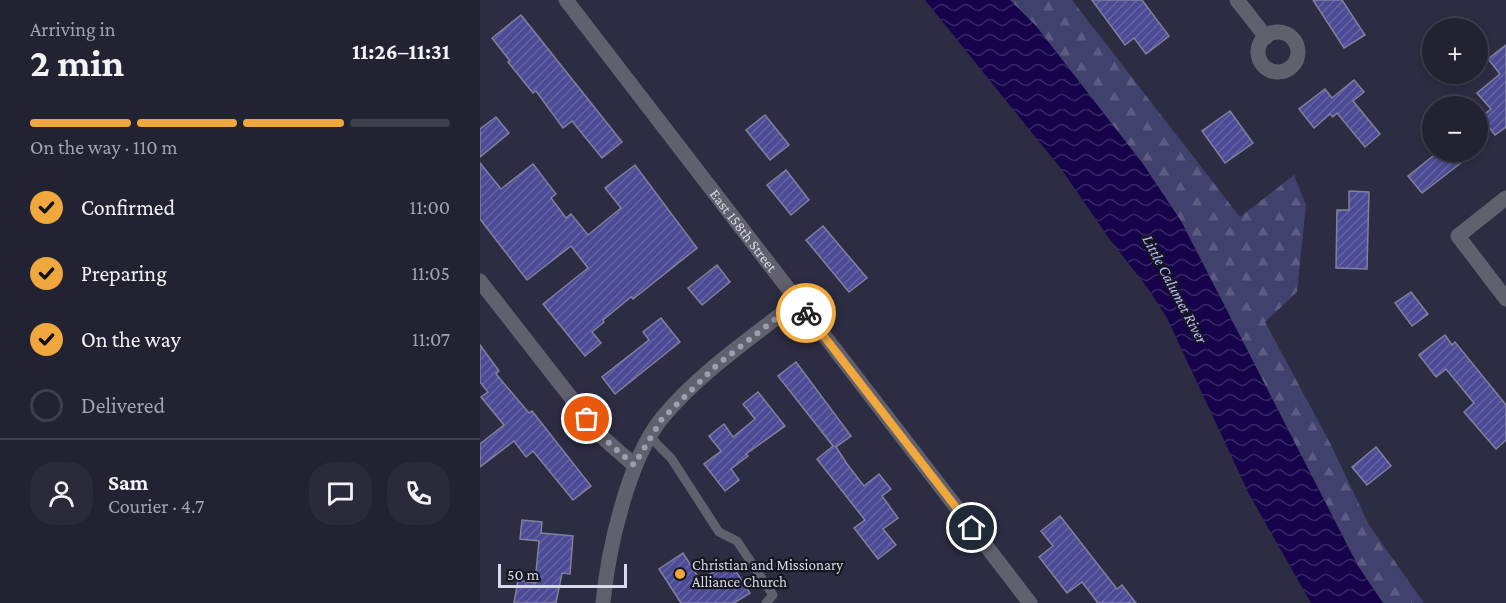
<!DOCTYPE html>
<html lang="en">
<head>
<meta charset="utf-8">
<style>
	:root { --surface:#212232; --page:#292a3a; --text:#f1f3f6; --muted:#a2a4ac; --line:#3e3f4d; --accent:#efa73e }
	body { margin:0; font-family:"Crimson Pro",serif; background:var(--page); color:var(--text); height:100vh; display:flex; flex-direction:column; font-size:22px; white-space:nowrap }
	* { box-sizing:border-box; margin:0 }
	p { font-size:20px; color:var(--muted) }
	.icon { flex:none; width:33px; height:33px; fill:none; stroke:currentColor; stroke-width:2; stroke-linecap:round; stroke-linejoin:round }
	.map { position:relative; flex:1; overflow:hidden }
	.sheet { display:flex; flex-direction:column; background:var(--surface); width:480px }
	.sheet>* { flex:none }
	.buttons { position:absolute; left:942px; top:18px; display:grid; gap:12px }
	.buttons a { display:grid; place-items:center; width:66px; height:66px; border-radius:50%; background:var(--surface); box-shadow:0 3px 9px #0003,0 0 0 2px var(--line); font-size:30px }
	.scale { position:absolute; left:18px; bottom:15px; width:129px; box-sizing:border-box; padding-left:6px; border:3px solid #d9dae9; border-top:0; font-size:16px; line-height:21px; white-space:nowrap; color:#d9dae9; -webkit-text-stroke:4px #161620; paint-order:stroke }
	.pin { position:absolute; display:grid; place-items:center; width:51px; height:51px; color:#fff; margin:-26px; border:3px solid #fff; border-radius:50%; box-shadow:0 2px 6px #0007 }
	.courier { position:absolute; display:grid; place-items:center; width:60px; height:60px; margin:-30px; border:4px solid #efa73e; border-radius:50%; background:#fff; color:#222; box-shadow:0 2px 8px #0007 }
	.summary em { font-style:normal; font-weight:700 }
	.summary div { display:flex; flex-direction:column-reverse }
	.summary { display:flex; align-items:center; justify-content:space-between; height:102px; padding:0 30px }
	h1 { font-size:39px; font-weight:700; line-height:45px }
	.bar { display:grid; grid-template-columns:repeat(4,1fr); gap:9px 6px; align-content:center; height:72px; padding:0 30px }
	.bar i { height:8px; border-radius:4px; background:var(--line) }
	.bar .on { background:var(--accent) }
	.bar p { grid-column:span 4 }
	.line { display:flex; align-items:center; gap:15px; padding:0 30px; border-top:2px solid var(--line) }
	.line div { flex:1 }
	.round { display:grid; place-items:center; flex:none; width:63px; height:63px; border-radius:24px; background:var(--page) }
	ol { padding:0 30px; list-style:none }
	li { display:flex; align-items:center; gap:18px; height:66px }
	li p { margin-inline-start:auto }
	li .icon { padding:6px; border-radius:50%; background:var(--accent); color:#111; stroke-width:4 }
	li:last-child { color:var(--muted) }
	li i { width:33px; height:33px; border:3px solid var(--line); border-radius:50% }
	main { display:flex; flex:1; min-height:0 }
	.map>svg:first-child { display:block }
</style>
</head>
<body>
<main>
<section class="sheet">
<div class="summary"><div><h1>2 min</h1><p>Arriving in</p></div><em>11:26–11:31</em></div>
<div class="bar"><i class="on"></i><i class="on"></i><i class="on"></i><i></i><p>On the way · 110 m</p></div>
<ol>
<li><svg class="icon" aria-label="check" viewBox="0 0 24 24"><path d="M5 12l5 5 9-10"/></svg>Confirmed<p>11:00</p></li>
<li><svg class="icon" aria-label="check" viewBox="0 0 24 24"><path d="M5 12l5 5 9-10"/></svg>Preparing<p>11:05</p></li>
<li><svg class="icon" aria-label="check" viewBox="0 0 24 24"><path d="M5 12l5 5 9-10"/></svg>On the way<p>11:07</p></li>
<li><i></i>Delivered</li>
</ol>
<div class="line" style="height:108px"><a class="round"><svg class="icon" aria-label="person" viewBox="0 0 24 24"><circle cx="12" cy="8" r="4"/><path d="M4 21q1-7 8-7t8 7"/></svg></a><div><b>Sam</b><p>Courier · 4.7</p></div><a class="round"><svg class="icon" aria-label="chat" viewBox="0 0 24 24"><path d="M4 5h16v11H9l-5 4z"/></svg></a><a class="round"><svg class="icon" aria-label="phone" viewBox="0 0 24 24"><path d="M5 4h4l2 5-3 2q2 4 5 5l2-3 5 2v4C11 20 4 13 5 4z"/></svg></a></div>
</section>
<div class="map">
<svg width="1026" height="603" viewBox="0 0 1026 603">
	<defs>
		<pattern id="forest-firs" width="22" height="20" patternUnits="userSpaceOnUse" patternTransform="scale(1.5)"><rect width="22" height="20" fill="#41416e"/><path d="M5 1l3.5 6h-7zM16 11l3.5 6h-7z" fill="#5c5c83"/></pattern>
		<pattern id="water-waves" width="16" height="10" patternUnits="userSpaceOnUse" patternTransform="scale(1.5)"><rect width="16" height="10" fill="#16034b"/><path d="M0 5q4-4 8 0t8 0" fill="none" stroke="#372765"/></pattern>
		<pattern id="building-hatch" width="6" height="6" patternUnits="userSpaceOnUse" patternTransform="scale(1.5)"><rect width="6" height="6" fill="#4d4b95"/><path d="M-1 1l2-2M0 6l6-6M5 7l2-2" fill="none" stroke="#6664a4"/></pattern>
	</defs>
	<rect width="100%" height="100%" fill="#2c2d43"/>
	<polygon fill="url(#forest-firs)" points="530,0 592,0 760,217 814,175 826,205 817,292 785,322 851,445 889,525 944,603 903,603 878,566 701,221 663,164 556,26"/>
	<polygon fill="url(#water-waves)" points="445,0 530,0 556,26 663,164 701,221 878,566 903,603 831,603 769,494 687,318 669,290 628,237 582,170"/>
	<g fill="url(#building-hatch)" stroke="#80819c" stroke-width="1.5">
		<polygon points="612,0 662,0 689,36 666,54 654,38 645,45"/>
		<polygon points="833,0 862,0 885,35 864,48"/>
		<polygon points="41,15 142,142 122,158 92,121 83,128 56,91 53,93 28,62 30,61 12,38"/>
		<polygon points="1026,45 1026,127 1015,135 1001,117 1011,109 997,93 1020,74 1008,59"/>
		<polygon points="874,80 884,92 873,101 900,134 885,147 857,113 853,117 850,114 834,128 819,109 845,89 852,98"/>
		<polygon points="750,111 773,143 745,163 722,131"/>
		<polygon points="285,115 309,145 290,160 266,130"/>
		<polygon points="16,117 29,133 0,157 0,129"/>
		<polygon points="958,152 995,152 942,193 928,176"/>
		<polygon points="0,163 21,189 53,164 76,194 71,198 86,218 91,214 108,235 141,208 125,188 155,165 217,248 153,299 151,297 123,320 124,322 112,332 121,343 105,356 63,304 108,268 91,246 47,280 0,219"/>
		<polygon points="306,170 329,200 311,215 287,185"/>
		<polygon points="869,191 889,192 887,269 856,268 857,210 869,210"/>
		<polygon points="343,226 387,278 369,292 326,240"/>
		<polygon points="237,265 250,282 222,305 208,288"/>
		<polygon points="931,292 948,314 932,326 915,303"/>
		<polygon points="181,318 200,342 135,394 122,377 169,340 163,332"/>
		<polygon points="965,335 972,345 975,342 1026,405 1026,440 1016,449 984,412 994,403 966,369 956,377 939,355"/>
		<polygon points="0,345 19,371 16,374 49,413 52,411 111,486 93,500 53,451 46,457 34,441 0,467 0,444 24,425 1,397 8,392 0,382"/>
		<polygon points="316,362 371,436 356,447 367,464 384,486 399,474 411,489 402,496 418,518 403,529 416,545 398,559 374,528 385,520 337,459 353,446 298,376"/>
		<polygon points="278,392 305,426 266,454 268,456 251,469 259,480 245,491 224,464 241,451 229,436 244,424 253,437 275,419 263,404"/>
		<polygon points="896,447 911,466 887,485 872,467"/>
		<polygon points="580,516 637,589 642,585 656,603 618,603 602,582 587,593 559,557 573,546 561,531"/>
		<polygon points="42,520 62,522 61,533 93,536 90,574 82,573 76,603 34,603 38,580 55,583 59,541 40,539"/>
		<polygon points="203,553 220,580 250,562 270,593 254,603 201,603 179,569"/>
	</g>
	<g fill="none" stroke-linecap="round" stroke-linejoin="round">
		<polyline stroke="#60616c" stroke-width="9" points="170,437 191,458 239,532 257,541 293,595 286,603"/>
		<g stroke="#60616c" stroke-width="15">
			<path id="s1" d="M86,0L550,603"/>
			<polyline points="757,0 786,37"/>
			<circle cx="798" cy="52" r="20"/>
			<polyline points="1026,198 978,236 1026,299"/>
			<polyline points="0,281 121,436 154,465"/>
			<path d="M123,603C128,550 148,460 182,418C219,373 271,338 317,302"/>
		</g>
	</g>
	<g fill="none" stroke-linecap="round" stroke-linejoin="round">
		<polyline stroke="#9c9daf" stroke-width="6" stroke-dasharray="0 10.8" points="107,419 121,436 154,465 182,419 237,365 317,302 326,313"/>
		<polyline stroke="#efa73e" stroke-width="8" points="326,313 492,528"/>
	</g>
	<circle fill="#efa73e" stroke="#161620" stroke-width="2" cx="200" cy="574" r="6"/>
	<g text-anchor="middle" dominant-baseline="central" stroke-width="4.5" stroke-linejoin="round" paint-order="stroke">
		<g font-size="15" fill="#d9dae9" stroke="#161620">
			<text stroke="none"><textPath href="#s1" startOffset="291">East 158th Street</textPath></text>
		</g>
		<g font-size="15" fill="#d9dae9" stroke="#161620" text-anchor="start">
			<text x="212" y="565">Christian and Missionary<tspan x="212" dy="17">Alliance Church</tspan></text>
		</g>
		<g font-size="16" font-style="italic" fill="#b8bbfa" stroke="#161620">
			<text transform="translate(695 289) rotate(62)">Little Calumet River</text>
		</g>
	</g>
</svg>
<div class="buttons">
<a>+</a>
<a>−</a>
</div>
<div class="scale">50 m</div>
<div class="pin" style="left:107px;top:419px;background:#ea580c"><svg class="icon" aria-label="bag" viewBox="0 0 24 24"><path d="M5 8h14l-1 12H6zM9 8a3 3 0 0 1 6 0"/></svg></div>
<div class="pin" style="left:492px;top:528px;background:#1f2937"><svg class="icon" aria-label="home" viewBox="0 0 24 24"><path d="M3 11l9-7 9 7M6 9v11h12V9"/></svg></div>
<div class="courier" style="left:326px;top:313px"><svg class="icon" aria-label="bike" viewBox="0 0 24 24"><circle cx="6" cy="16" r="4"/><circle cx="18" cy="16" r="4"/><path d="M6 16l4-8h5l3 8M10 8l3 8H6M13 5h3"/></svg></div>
</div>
</main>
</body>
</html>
